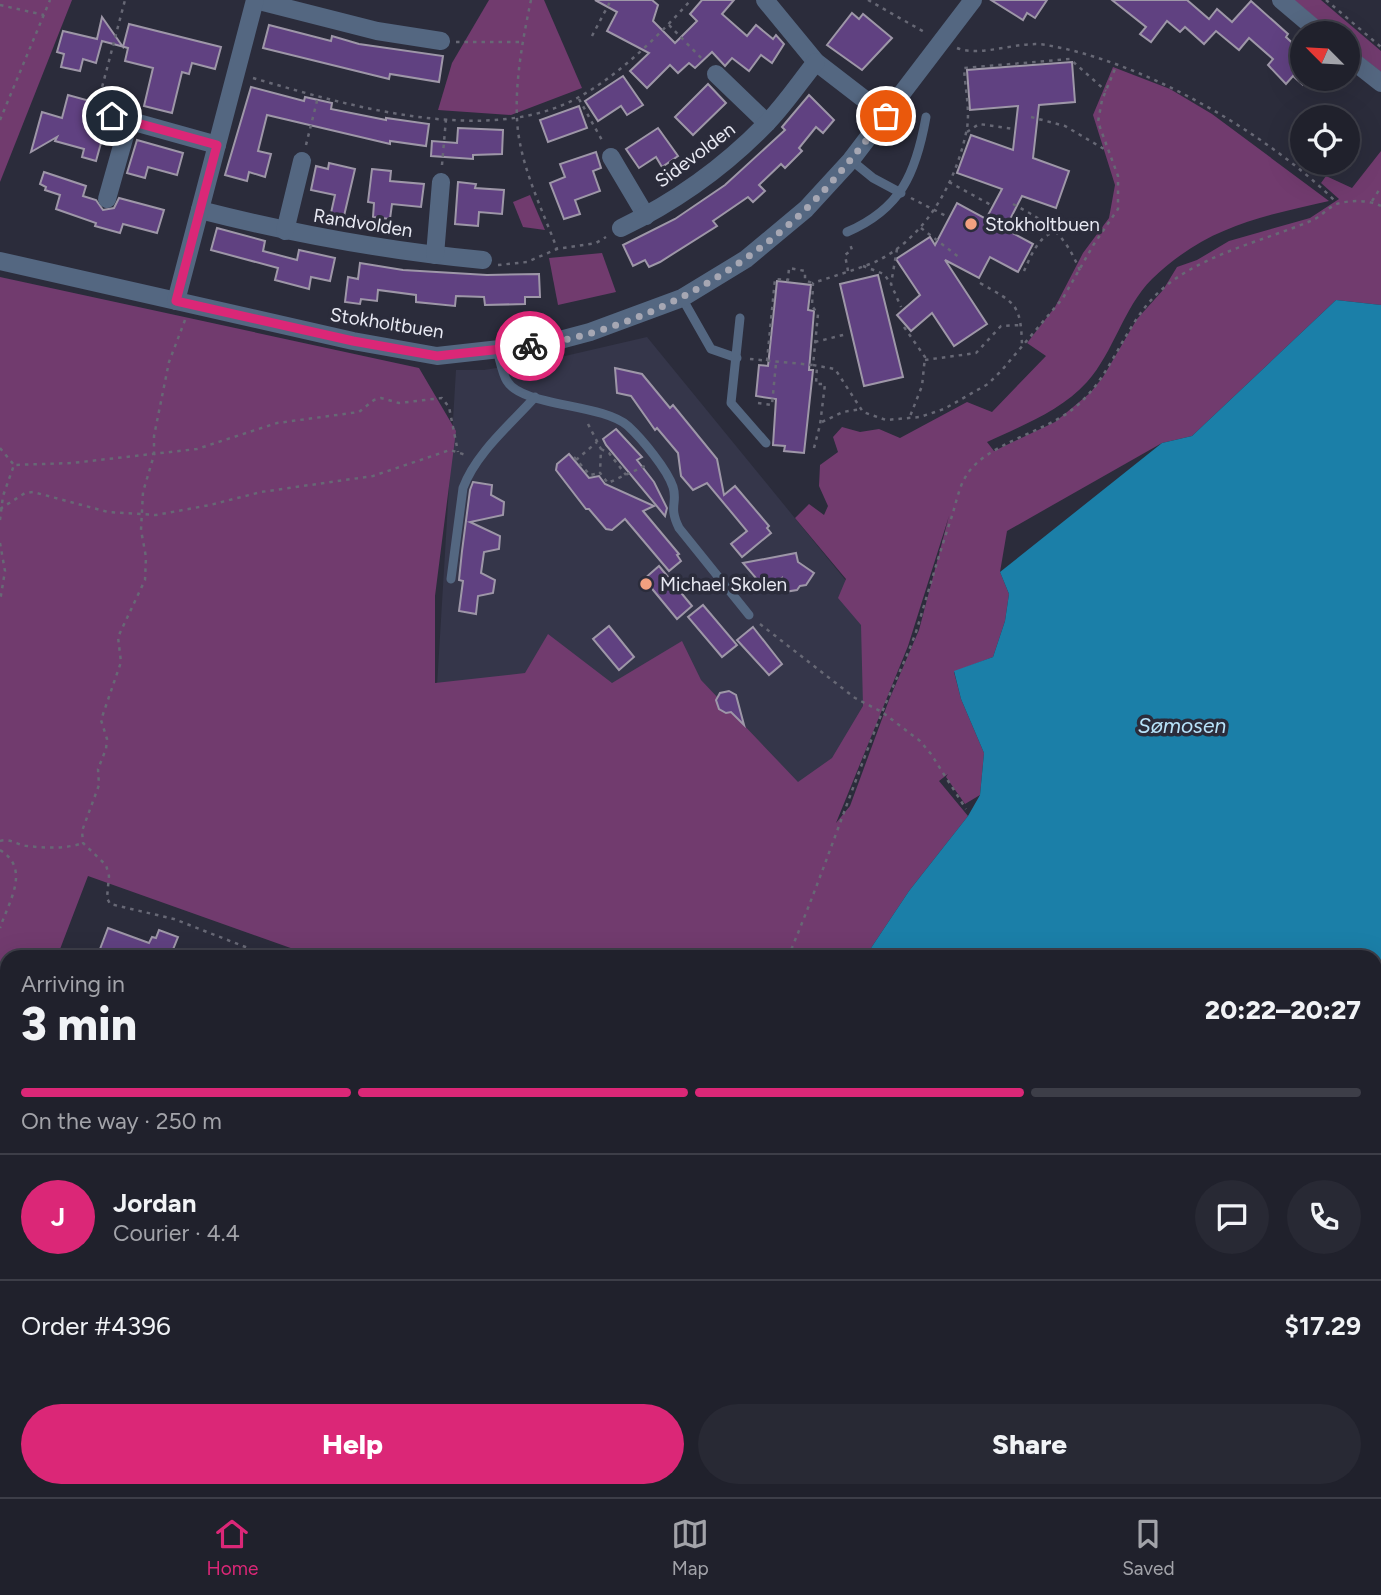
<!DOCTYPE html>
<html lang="en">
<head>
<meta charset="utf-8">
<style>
	:root { --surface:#20212c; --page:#282934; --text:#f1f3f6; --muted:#a2a3a9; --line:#3d3e48; --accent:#db2777 }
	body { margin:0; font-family:Figtree,sans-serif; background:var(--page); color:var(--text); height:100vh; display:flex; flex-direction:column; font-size:26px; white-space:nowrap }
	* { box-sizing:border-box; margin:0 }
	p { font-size:23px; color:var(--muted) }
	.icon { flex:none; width:38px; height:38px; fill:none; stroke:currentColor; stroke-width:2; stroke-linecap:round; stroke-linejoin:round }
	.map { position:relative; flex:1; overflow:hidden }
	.drawer { position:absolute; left:0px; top:950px; width:1382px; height:548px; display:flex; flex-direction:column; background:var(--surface); border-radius:21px 21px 0 0; box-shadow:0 7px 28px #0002,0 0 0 2px var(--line) }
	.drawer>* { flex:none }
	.needle { width:46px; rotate:294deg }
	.fabs { position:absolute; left:1290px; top:21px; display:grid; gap:14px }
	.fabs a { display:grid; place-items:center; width:70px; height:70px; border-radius:50%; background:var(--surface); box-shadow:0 7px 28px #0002,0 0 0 2px var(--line); font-size:35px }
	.pin { position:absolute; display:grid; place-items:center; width:60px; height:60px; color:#fff; margin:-30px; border:4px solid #fff; border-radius:50%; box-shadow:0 2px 7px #0007 }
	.courier { position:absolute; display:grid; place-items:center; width:70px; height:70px; margin:-35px; border:5px solid #db2777; border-radius:50%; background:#fff; color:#222; box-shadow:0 2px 9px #0007 }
	.head em { font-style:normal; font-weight:800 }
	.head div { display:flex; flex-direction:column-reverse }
	.head { display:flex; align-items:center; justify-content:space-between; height:119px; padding:0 21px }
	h1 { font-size:46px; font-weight:800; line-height:52px }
	.bar { display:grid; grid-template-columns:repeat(4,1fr); gap:10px 7px; align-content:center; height:84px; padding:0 21px }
	.bar i { height:9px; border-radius:5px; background:var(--line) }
	.bar .on { background:var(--accent) }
	.bar p { grid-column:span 4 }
	.line { display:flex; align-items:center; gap:18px; padding:0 21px; border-top:2px solid var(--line) }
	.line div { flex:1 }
	.round { display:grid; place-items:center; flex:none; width:74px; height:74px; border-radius:37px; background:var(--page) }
	.action { display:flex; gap:14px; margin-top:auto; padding:14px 21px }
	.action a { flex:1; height:80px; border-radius:42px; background:var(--accent); color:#fff; font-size:28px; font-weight:800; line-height:80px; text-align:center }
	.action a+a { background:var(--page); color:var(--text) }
	.tabs { display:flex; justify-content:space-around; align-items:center; height:98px; border-top:2px solid var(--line); background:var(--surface); font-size:19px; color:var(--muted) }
	.tabs a { display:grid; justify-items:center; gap:4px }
	.tabs .on { color:var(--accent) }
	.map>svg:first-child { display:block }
</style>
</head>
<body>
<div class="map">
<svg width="1381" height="1497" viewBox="0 0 1381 1497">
	<rect width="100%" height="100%" fill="#2b2c3b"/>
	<polygon fill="#35364a" points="647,337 892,637 824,833 437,686 456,370 484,370 552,359"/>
	<g fill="#713b6e" fill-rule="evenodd">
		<polygon points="0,0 72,0 0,182"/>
		<polygon points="489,0 544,0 582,88 511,115 438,110 452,63"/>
		<polygon points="1294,0 1321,0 1381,51 1381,72 1348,46 1348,33 1333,33"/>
		<path d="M1113,67L1170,89L1212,114L1329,201C1259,217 1206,227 1152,279C1123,308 1114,352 1087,382C1061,411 1021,426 987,442L994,451L1055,422L1090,393L1103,377L1137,319L1163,290L1177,267L1197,260L1229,241L1310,218L1339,199L1321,183L1326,176L1352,188L1381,151V305L1336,300L1192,436L1162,443L1007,531L1000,572L1009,594L1005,621L993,657L954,672L961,699L984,753L980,795L965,804L946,777L948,774L939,781L968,816L909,891L865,957H316L88,876L57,957H7V1075L0,1076V277L419,368L456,431L435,596V683L525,673L548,634L612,683L682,641L701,680L798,782L832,758L863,706L861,625L838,598L846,579L795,518L809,504L824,515L828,506L819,486L820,465L838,452L833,437L842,427L860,432L879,429L900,438L967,402L992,412L1046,356L1027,343L1055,307L1083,253L1109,218L1115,185L1093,115ZM949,516L919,630L889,700L850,806L836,823L908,646Z"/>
		<polygon points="530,195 545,230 523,227 513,202"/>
		<polygon points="602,253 616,292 558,305 549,258"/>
		<polygon points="1381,1091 1381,1390 1376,1404 1376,1094"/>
		<polygon points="1381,1409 1381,1497 1285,1497 1287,1491 1376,1491 1376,1412"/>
		<polygon points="485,1491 1233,1491 1232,1497 482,1497"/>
	</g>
	<polygon fill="#1b7fa8" points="1336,300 1381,305 1381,1091 1376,1094 1376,957 865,957 909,891 968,816 980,795 984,753 961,699 954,671 993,657 1005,621 1009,594 1000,572 1162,443 1192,436"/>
	<g fill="#604181" stroke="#9e97a8" stroke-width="2">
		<polygon points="595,0 652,0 658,5 653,21 675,43 697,21 690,14 702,0 734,0 722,14 747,36 756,25 773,39 776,35 784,44 772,63 761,55 749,71 732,58 725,66 712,52 695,68 689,63 678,73 670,65 647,88 630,71 649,53 607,31 617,12"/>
		<polygon points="991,0 1047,0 1035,18 1027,13 1023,20"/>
		<polygon points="1112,0 1187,0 1209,19 1217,9 1232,22 1251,1 1288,34 1286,37 1302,52 1302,84 1293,76 1286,84 1268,65 1273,59 1249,38 1239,50 1216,31 1204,44 1185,27 1180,32 1167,21 1151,42 1140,34 1146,27"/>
		<polygon points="852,13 859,19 863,14 892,38 862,70 827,45"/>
		<polygon points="102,17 123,47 129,24 221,47 215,69 192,63 189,74 182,72 172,113 144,106 153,68 125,61 128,48 102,41 96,63 83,59 80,71 61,67 64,54 57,52 63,31 97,39"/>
		<polygon points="269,25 331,41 332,36 359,44 443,56 439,82 390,74 389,79 263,48"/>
		<polygon points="1072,62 1075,102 1039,105 1033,158 1069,171 1056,208 1022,196 1005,229 1033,244 1018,272 990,257 979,278 945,260 987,324 954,346 932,313 911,331 897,315 920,295 896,259 930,237 935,245 957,203 986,219 1002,189 957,173 971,135 1013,150 1018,106 970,110 967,70"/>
		<polygon points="623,76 643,105 627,115 621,106 598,121 585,101"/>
		<polygon points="708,84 726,103 693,135 675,117"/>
		<polygon points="251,87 304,101 305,97 332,103 331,109 386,120 386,118 429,124 426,146 390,141 390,144 267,115 258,151 271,154 265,177 249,172 247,181 225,175"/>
		<polygon points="68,95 90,101 84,109 87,124 104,132 96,161 82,157 84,149 55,141 57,137 31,152 42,112 62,118"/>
		<polygon points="809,95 834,120 823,133 816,127 799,148 802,151 785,168 781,164 759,185 765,191 753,202 748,197 713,221 717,226 660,262 649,267 645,260 633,266 623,245 675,219 725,185 785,130 782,127"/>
		<polygon points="579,106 587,128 548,142 540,120"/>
		<polygon points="458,128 503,130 502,154 473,155 473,159 431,156 432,141 457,143"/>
		<polygon points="658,128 678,156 662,167 656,157 639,168 626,149"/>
		<polygon points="137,140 183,153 177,175 148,167 145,178 127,173"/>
		<polygon points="596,152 601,168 593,171 600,191 575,200 580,214 564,219 550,183 565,177 560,164"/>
		<polygon points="329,163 355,169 344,216 331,213 335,195 311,190 316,166 328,169"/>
		<polygon points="372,169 391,171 390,181 424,184 421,207 392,204 390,219 373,217 374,203 368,202"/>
		<polygon points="44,172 86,186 83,196 96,200 103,210 114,208 119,198 164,210 157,233 123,224 120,233 95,226 96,223 56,209 60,195 45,190 46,187 40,184"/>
		<polygon points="458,182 476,184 475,188 504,190 502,214 479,212 478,226 455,224"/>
		<polygon points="217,228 265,241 263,251 297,260 299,250 335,258 330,281 311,277 309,289 275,280 278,268 211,250"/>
		<polygon points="360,263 403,270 487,275 539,274 540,297 525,297 525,304 485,305 484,297 456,296 455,306 416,302 416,295 378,290 377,301 361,299 360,304 345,302 348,277 358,279"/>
		<polygon points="878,275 903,377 864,386 840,284"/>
		<polygon points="777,281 811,285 808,310 814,311 809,370 813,370 804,453 784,451 785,446 773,445 776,399 756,396 759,365 768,366"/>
		<polygon points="615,368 642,374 670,408 673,405 717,459 724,495 735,486 769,526 767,528 771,533 742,557 731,544 747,531 707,483 693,490 681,476 678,453 657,428 655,430 631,396 617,393"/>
		<polygon points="616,429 642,457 637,460 654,482 667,508 665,516 606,445 603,439"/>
		<polygon points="569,454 589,478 599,476 605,484 654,506 643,511 679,554 677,555 681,561 669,571 625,519 612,530 606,529 589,509 586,509 556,470 557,464"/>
		<polygon points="473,482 492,485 491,495 504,502 503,515 470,522 500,536 499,549 484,552 481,573 495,580 493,593 478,596 476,614 459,611 463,581 459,580 462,551 470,490"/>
		<polygon points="796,553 798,562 814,573 806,585 800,586 797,590 784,592 782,578 767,591 743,563"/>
		<polygon points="659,566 692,606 677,619 644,579"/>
		<polygon points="703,605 737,645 722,657 688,617"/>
		<polygon points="609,626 634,657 619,670 593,639"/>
		<polygon points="753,627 782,664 769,675 737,640"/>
		<polygon points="729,691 736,695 744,725 731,712 726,713 719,709 716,700 720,693"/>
		<polygon points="108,928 149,943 152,937 156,938 159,930 178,937 172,952 183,957 97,957"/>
	</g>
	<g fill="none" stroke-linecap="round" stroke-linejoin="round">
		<g stroke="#676875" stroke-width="2.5" stroke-dasharray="3.5 5" stroke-linecap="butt">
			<path d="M531,0C523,38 515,80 517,119C519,164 542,208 557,249"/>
			<polyline points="868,0 926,33"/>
			<polyline points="1326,0 1381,47"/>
			<polyline points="0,5 44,15"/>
			<polyline points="669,25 704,61"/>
			<polyline points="592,36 611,0"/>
			<polyline points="456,42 523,42"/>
			<path d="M957,48C981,58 1019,40 1046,45C1143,61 1269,134 1337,203"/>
			<path d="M253,78C346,105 489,148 579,97C622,73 658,36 691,0"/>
			<polyline points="100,95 125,0"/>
			<polyline points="579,99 603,142"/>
			<polyline points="1031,117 1065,126 1104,149"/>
			<polyline points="0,120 50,0"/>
			<polyline points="967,132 979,124 1014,129"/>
			<polyline points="306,145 318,97"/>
			<polyline points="442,165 446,119"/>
			<polyline points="949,182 991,205"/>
			<polyline points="911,198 946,216"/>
			<polyline points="1372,201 1381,187"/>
			<path d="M1013,204C1048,223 1064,232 1080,271"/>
			<polyline points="921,228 960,258"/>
			<polyline points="897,249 891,284 901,307"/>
			<polyline points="498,265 527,262 557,249 596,243 606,237"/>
			<polyline points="863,266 884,274 891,284"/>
			<polyline points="848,271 845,255 852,250 850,244"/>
			<path d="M1024,271C1031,256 1038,236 1055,232"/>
			<path d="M980,283C1015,303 1021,303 1022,346"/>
			<polyline points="185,320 169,362 154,436 154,455 143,492 141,530 146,557 145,580 118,637 121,662 101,720 107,739 106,749 98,769 99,785 82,831 83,843 106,865 109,876 107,898 110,904 174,919 271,957"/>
			<polyline points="904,327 925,357 922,386 909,419"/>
			<polyline points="815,342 847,334"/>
			<path d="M750,359L813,365L818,314L812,306L813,283C834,276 855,270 875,262C924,239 955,185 966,133C971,114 965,88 964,68L1070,59L1106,91"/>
			<polyline points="925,360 976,353 1001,326 1021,325"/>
			<polyline points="767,361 775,279 788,280 789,268 805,271 805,280 812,283"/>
			<polyline points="813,365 835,369 863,412 886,420 920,417 944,409 988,384 1002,370 1063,298 1094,244 1118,209 1118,176 1098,122 1102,100 1117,64"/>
			<polyline points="758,403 772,405 776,363"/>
			<polyline points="822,422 843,412 861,409"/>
			<polyline points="588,424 601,449 600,473 608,483 647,465"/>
			<polyline points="0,448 14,465"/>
			<polyline points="814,448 820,425 825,384 816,384 817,366"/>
			<polyline points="601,449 609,453 626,475"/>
			<polyline points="574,457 590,475 600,473"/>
			<polyline points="576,460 597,442"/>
			<polyline points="0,509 25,493 33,492 108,512 156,515 210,505 261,492 373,476 450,450 466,455"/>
			<polyline points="0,520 3,496 14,465 72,463 197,449 277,423 359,412 374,400 381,398 399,403 442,398 449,407 458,452"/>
			<polyline points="0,543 5,571 0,601"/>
			<polyline points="760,624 855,698 882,712 920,741 931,754 966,809"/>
			<path d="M0,841C11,838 17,845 27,846C45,848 66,849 83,843"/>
			<path d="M0,850C31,869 9,901 0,928"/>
			<path d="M788,957C822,877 849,795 881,715C892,687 906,660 916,632C928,593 939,554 952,516C956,503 959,487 966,476C985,444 1043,433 1073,409C1110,380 1121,332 1153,298C1192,256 1262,242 1313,220C1322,216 1330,205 1340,203C1353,200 1369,200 1381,206"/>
			<polyline points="0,979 4,985 0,1001"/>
			<polyline points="0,1052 7,1062"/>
			<polyline points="632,1491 633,1497"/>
			<polyline points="760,1491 762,1497"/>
		</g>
		<g stroke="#546781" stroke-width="9">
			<polyline points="851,160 873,178 901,193"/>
			<path d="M847,232C901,209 916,173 926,117"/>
			<polyline points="682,298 711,349 737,358"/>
			<polyline points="740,318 731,403 766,443"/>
			<path d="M497,350C500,360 502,373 507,381C522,407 602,403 628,426C642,439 667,469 673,487C678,503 668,506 679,528L749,615"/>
			<path d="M451,579L463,488C476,453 510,425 535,397"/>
		</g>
		<g stroke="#546781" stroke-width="18">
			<polyline points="255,0 377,31 441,41"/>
			<polyline points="765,0 816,62 886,116"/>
			<polyline points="1281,0 1320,33"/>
			<polyline points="1348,57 1381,83"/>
			<polyline points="716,74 767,123"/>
			<polyline points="95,111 217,145"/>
			<polyline points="611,157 646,216"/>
			<polyline points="107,199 129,121"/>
			<path d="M200,210C294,234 387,251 483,260"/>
			<path d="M621,228C675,202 723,168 765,125C784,106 799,83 816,62"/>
			<polyline points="285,231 302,161"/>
			<polyline points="435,255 441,182"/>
			<polyline points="0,261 353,341 437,356 545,344 590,332 682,298 746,259 806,209 851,160 973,0"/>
			<polyline points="176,301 255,0"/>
			<polyline points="0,1106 7,1103"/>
			<polyline points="0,1178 7,1182"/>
			<polyline points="467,1497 470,1491"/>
		</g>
	</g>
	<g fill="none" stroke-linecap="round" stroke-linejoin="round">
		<path stroke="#a6a7b3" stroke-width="7" stroke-dasharray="0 12.6" d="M530,346C632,332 731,280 805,210C835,181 860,148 886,116"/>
		<polyline stroke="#db2777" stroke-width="9" points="112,116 217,145 176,301 353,341 437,356 530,346"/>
	</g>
	<g fill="#f2a080" stroke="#2b2c3b" stroke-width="2.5">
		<circle cx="971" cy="224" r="7"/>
		<circle cx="646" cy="584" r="7"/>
	</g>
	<g text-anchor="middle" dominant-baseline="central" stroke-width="7" stroke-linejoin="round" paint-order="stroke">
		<g font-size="19" fill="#e8e9f3" stroke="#2b2c3b">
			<text transform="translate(695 155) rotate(-37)">Sidevolden</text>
			<text transform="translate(363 223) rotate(9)">Randvolden</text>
			<text transform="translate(387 323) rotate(9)">Stokholtbuen</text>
		</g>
		<g font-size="19" fill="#e8e9f3" stroke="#2b2c3b" text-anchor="start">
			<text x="985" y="224">Stokholtbuen</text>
			<text x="660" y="584">Michael Skolen</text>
		</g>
		<g font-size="21" font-style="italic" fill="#b8e3fa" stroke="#2b2c3b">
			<text x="1182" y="725">Sømosen</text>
		</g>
	</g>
</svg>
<div class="fabs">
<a><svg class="needle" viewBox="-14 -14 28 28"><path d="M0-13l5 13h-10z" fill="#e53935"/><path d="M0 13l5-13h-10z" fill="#a2a3a9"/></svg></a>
<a><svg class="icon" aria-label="locate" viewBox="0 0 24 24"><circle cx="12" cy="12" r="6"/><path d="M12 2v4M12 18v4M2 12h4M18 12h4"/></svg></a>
</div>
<div class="pin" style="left:886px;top:116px;background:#ea580c"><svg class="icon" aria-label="bag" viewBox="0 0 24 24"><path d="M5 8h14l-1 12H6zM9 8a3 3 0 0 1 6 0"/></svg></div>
<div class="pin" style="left:112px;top:116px;background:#1f2937"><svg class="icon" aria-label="home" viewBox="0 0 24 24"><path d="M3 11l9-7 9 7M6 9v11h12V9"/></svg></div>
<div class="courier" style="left:530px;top:346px"><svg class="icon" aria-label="bike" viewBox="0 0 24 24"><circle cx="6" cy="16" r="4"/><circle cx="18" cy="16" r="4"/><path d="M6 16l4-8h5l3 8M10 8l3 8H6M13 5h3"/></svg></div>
<section class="drawer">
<div class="head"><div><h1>3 min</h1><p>Arriving in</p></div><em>20:22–20:27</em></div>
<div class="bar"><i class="on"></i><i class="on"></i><i class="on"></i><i></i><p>On the way · 250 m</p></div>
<div class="line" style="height:126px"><b class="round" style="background:var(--accent);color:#fff">J</b><div><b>Jordan</b><p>Courier · 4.4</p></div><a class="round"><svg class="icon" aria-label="chat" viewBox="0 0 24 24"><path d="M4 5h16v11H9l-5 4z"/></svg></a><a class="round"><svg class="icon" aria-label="phone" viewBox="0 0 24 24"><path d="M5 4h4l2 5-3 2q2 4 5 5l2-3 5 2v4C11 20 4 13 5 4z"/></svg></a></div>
<div class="line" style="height:91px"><div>Order #4396</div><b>$17.29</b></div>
<div class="action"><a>Help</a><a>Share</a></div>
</section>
</div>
<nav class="tabs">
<a class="on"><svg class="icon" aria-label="home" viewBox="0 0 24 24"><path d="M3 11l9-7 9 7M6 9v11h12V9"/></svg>Home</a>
<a><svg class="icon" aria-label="map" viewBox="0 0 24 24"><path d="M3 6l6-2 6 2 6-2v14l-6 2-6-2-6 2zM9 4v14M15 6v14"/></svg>Map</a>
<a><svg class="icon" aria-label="saved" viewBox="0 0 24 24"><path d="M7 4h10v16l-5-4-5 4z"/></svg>Saved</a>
</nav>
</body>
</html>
